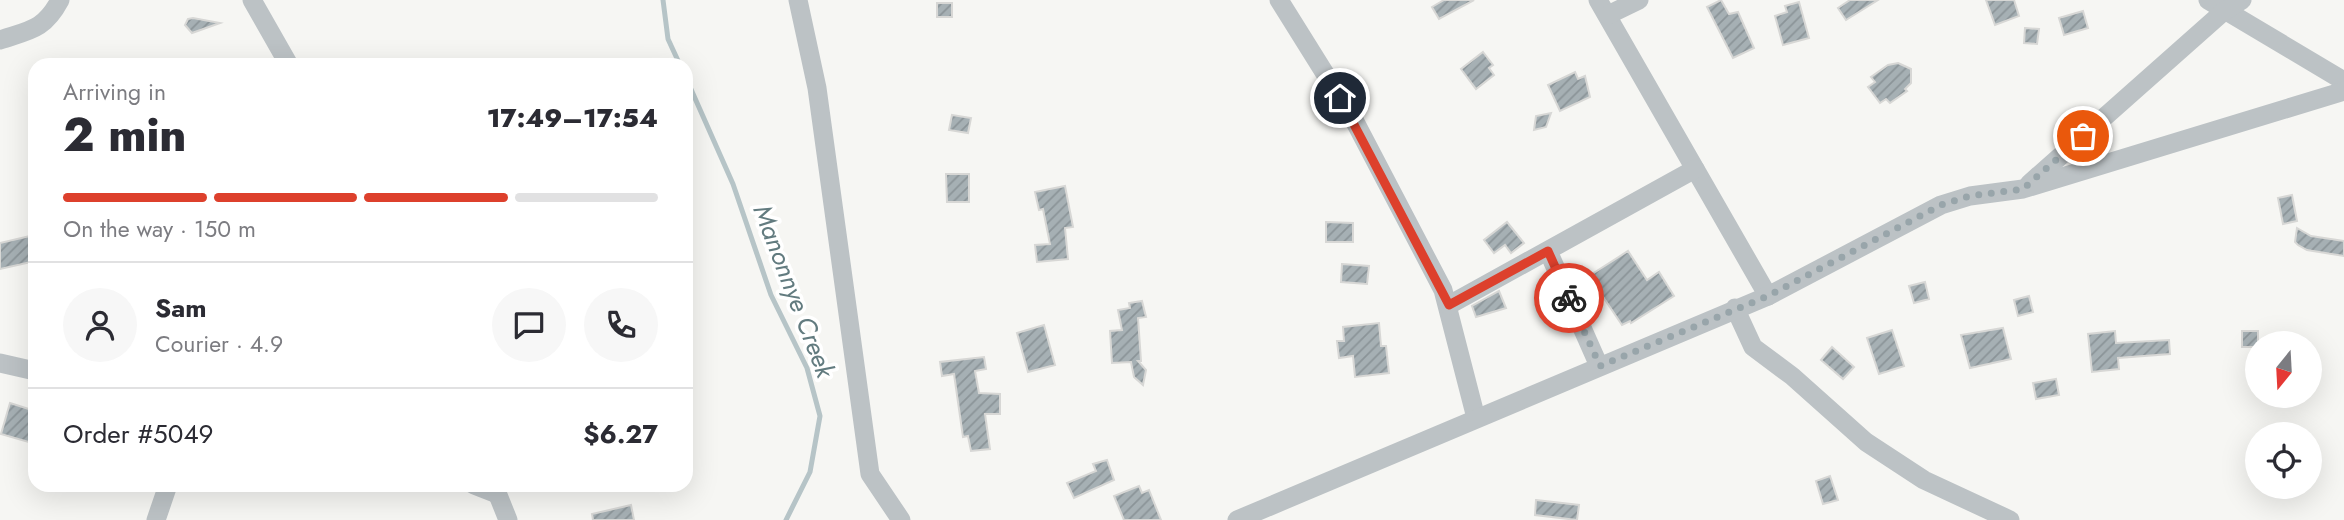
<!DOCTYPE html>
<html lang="en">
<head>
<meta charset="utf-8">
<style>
	:root { --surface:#fff; --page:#f7f7f7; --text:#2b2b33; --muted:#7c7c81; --line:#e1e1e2; --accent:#dd402c }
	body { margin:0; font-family:Jost,sans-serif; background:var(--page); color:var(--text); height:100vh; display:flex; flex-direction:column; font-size:26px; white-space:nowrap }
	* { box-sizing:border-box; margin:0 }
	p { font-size:23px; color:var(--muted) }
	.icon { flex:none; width:38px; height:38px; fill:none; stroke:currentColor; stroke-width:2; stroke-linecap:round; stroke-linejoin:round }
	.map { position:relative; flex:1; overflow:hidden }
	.sheet { position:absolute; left:28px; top:58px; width:665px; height:434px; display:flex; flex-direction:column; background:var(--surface); border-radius:21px; box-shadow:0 7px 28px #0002 }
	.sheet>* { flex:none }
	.needle { width:46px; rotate:198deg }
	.fabs { position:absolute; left:2245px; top:331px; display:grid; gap:14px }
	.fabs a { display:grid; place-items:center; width:77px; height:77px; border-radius:50%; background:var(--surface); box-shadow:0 7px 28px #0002; font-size:35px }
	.pin { position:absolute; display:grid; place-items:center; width:60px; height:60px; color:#fff; margin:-30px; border:4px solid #fff; border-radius:50%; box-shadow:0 2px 7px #0007 }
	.courier { position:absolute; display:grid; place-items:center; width:70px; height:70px; margin:-35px; border:5px solid #dd402c; border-radius:50%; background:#fff; color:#222; box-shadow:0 2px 9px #0007 }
	.head em { font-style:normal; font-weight:800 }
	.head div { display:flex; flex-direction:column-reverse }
	.head { display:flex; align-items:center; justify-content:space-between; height:119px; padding:0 35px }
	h1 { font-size:46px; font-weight:800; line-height:52px }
	.bar { display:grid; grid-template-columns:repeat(4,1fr); gap:10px 7px; align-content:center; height:84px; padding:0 35px }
	.bar i { height:9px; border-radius:5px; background:var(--line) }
	.bar .active { background:var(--accent) }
	.bar p { grid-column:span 4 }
	.line { display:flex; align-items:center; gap:18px; padding:0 35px; border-top:2px solid var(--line) }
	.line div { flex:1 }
	.round { display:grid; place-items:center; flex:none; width:74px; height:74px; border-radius:37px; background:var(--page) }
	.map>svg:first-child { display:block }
</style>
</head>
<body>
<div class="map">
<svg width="2344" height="520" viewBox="0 0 2344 520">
	<defs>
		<pattern id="building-hatch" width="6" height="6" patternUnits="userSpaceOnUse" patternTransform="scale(1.75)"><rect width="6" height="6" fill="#a6b0b4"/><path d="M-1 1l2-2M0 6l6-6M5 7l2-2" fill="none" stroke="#8b9498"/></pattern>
	</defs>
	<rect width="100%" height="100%" fill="#f6f6f3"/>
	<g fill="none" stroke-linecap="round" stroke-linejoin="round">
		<g stroke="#b6c4c7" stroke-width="5">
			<polyline points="663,0 668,39 680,65"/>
			<polyline points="686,78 733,184 771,295 807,368 820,416 810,472 786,520"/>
		</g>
	</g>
	<g fill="url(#building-hatch)" stroke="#d7d7d5" stroke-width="2">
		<polygon points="1444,0 1474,0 1439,19 1432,7"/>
		<polygon points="1721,0 1729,14 1738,12 1754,48 1733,58 1707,7"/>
		<polygon points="1850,0 1878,0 1846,20 1838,8"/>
		<polygon points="1986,0 2014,0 2019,16 1995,25"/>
		<polygon points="1799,2 1809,38 1783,45 1775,16 1787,12 1785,6"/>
		<rect x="937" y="3" width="15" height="14"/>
		<polygon points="2083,11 2088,28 2064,35 2059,18"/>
		<polygon points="188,19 193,18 220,23 192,33 185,25"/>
		<polygon points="2025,28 2039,29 2037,44 2024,43"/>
		<polygon points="1483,52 1493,65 1489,68 1494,75 1476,89 1461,69"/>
		<polygon points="1898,63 1911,69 1911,83 1905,89 1907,91 1890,103 1886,99 1880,103 1868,87 1875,82 1871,77 1888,65"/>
		<polygon points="1575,72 1578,79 1585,76 1590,97 1560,111 1548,85"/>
		<polygon points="1551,113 1546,127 1534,130 1536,116"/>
		<polygon points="952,115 971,118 968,133 949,130"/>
		<polygon points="946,174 969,174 969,202 947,202"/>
		<polygon points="1065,186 1073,227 1065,228 1068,259 1037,262 1035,245 1050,244 1043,209 1039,210 1035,192"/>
		<polygon points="2292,195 2297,221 2283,224 2278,198"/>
		<polygon points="1326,222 1353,223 1353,242 1326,242"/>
		<polygon points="1507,222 1524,243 1511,253 1505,245 1494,253 1484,240"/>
		<polygon points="2297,228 2311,236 2344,241 2344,256 2307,250 2298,245 2295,242"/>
		<polygon points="30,236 33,252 29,253 31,262 0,269 0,243"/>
		<polygon points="1628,251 1647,280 1659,272 1674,296 1631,323 1630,321 1622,325 1589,276"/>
		<polygon points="1342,264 1369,266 1367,284 1341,282"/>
		<polygon points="1925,282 1929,299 1914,303 1909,286"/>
		<polygon points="1499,291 1506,308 1476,317 1472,306"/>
		<polygon points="2029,296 2033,312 2018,316 2014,300"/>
		<polygon points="1142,301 1146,317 1138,318 1141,361 1138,361 1146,370 1143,385 1134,377 1131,362 1112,363 1110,331 1122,330 1118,310 1130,308 1129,303"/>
		<polygon points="1379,323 1381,346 1386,346 1389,373 1355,377 1353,356 1339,358 1337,341 1344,341 1343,327"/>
		<polygon points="1044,325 1055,365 1028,372 1017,333"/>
		<polygon points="2003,328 2011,359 1970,368 1961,335"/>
		<polygon points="1892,330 1904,366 1879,374 1867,338"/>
		<polygon points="2115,331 2116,343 2169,340 2170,354 2118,358 2119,369 2092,372 2088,334"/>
		<rect x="2242" y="331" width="16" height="16"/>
		<polygon points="1832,347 1854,367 1843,379 1821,360"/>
		<polygon points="984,357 986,369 975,371 979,393 1000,394 1000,414 985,414 990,449 971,451 968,436 963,437 954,374 942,376 940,362"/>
		<polygon points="2056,379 2059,395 2036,399 2033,383"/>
		<polygon points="10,403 35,411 32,443 1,434"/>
		<polygon points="1107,460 1114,480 1074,498 1067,483 1096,471 1093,464"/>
		<polygon points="1830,476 1838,500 1823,504 1816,481"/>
		<polygon points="1139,486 1142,493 1149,490 1161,520 1124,520 1114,496"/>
		<polygon points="1536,500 1579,505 1577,520 1535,515"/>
		<polygon points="631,505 634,520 593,520 592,514"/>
	</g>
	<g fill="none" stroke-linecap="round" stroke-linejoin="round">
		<g stroke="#bcc2c5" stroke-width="19">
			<polyline points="252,0 289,65"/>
			<polyline points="798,0 817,88 870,474 901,520"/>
			<polyline points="1279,0 1354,120 1443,290 1476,418"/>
			<polyline points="1598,0 1768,296"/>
			<polyline points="2208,0 2344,81"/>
			<polyline points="1608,15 1639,0"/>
			<path d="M0,40C30,30 44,30 60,0"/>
			<polyline points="2029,184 2223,12 2242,0"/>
			<polyline points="1548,251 1599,366"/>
			<polyline points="1449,305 1695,169"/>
			<polyline points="1735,308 1753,347 1792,376 1866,442 1924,480 2010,520"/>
			<polyline points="0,363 35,371"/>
			<polyline points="474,485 497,494"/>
			<polyline points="494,485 508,520"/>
			<polyline points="156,520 168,485"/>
			<polyline points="1237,520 1768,296 1941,205 1970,196 2023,189 2344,91"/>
		</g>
	</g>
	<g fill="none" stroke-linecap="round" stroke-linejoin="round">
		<polyline stroke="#98a5aa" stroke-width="7" stroke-dasharray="0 12.6" points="1569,298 1600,366 1768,296 1941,205 1970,196 2023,189 2083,136"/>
		<polyline stroke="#dd402c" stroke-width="9" points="1340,98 1449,305 1548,251 1569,298"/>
	</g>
	<g text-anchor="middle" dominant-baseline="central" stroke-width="7" stroke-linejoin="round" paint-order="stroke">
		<g font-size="26" font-style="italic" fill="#627b7f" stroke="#fff">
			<text transform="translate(794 291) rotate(69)">Manonnye Creek</text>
		</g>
	</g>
</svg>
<div class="fabs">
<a><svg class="needle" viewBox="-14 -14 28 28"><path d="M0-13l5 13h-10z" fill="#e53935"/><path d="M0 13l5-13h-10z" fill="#7c7c81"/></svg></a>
<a><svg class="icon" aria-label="locate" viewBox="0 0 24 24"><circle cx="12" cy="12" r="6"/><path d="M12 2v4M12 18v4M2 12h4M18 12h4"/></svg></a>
</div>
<div class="pin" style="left:2083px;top:136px;background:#ea580c"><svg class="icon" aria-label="bag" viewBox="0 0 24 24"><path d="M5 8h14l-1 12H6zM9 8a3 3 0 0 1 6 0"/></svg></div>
<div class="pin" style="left:1340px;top:98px;background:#1f2937"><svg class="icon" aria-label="home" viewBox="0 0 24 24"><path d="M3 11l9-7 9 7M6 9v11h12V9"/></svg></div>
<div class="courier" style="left:1569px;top:298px"><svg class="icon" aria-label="bike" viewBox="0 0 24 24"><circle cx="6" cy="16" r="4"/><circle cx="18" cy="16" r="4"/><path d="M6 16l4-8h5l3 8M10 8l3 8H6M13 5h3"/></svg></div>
<section class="sheet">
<div class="head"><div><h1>2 min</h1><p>Arriving in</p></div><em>17:49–17:54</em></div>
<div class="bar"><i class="active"></i><i class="active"></i><i class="active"></i><i></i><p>On the way · 150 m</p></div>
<div class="line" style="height:126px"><a class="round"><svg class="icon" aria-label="person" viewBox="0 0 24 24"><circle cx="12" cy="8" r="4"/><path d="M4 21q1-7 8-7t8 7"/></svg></a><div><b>Sam</b><p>Courier · 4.9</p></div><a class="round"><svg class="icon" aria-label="chat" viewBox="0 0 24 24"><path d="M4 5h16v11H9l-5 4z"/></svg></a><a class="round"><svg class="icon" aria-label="phone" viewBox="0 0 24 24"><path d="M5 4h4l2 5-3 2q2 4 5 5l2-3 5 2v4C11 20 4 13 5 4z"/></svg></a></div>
<div class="line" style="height:91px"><div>Order #5049</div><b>$6.27</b></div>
</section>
</div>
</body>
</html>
